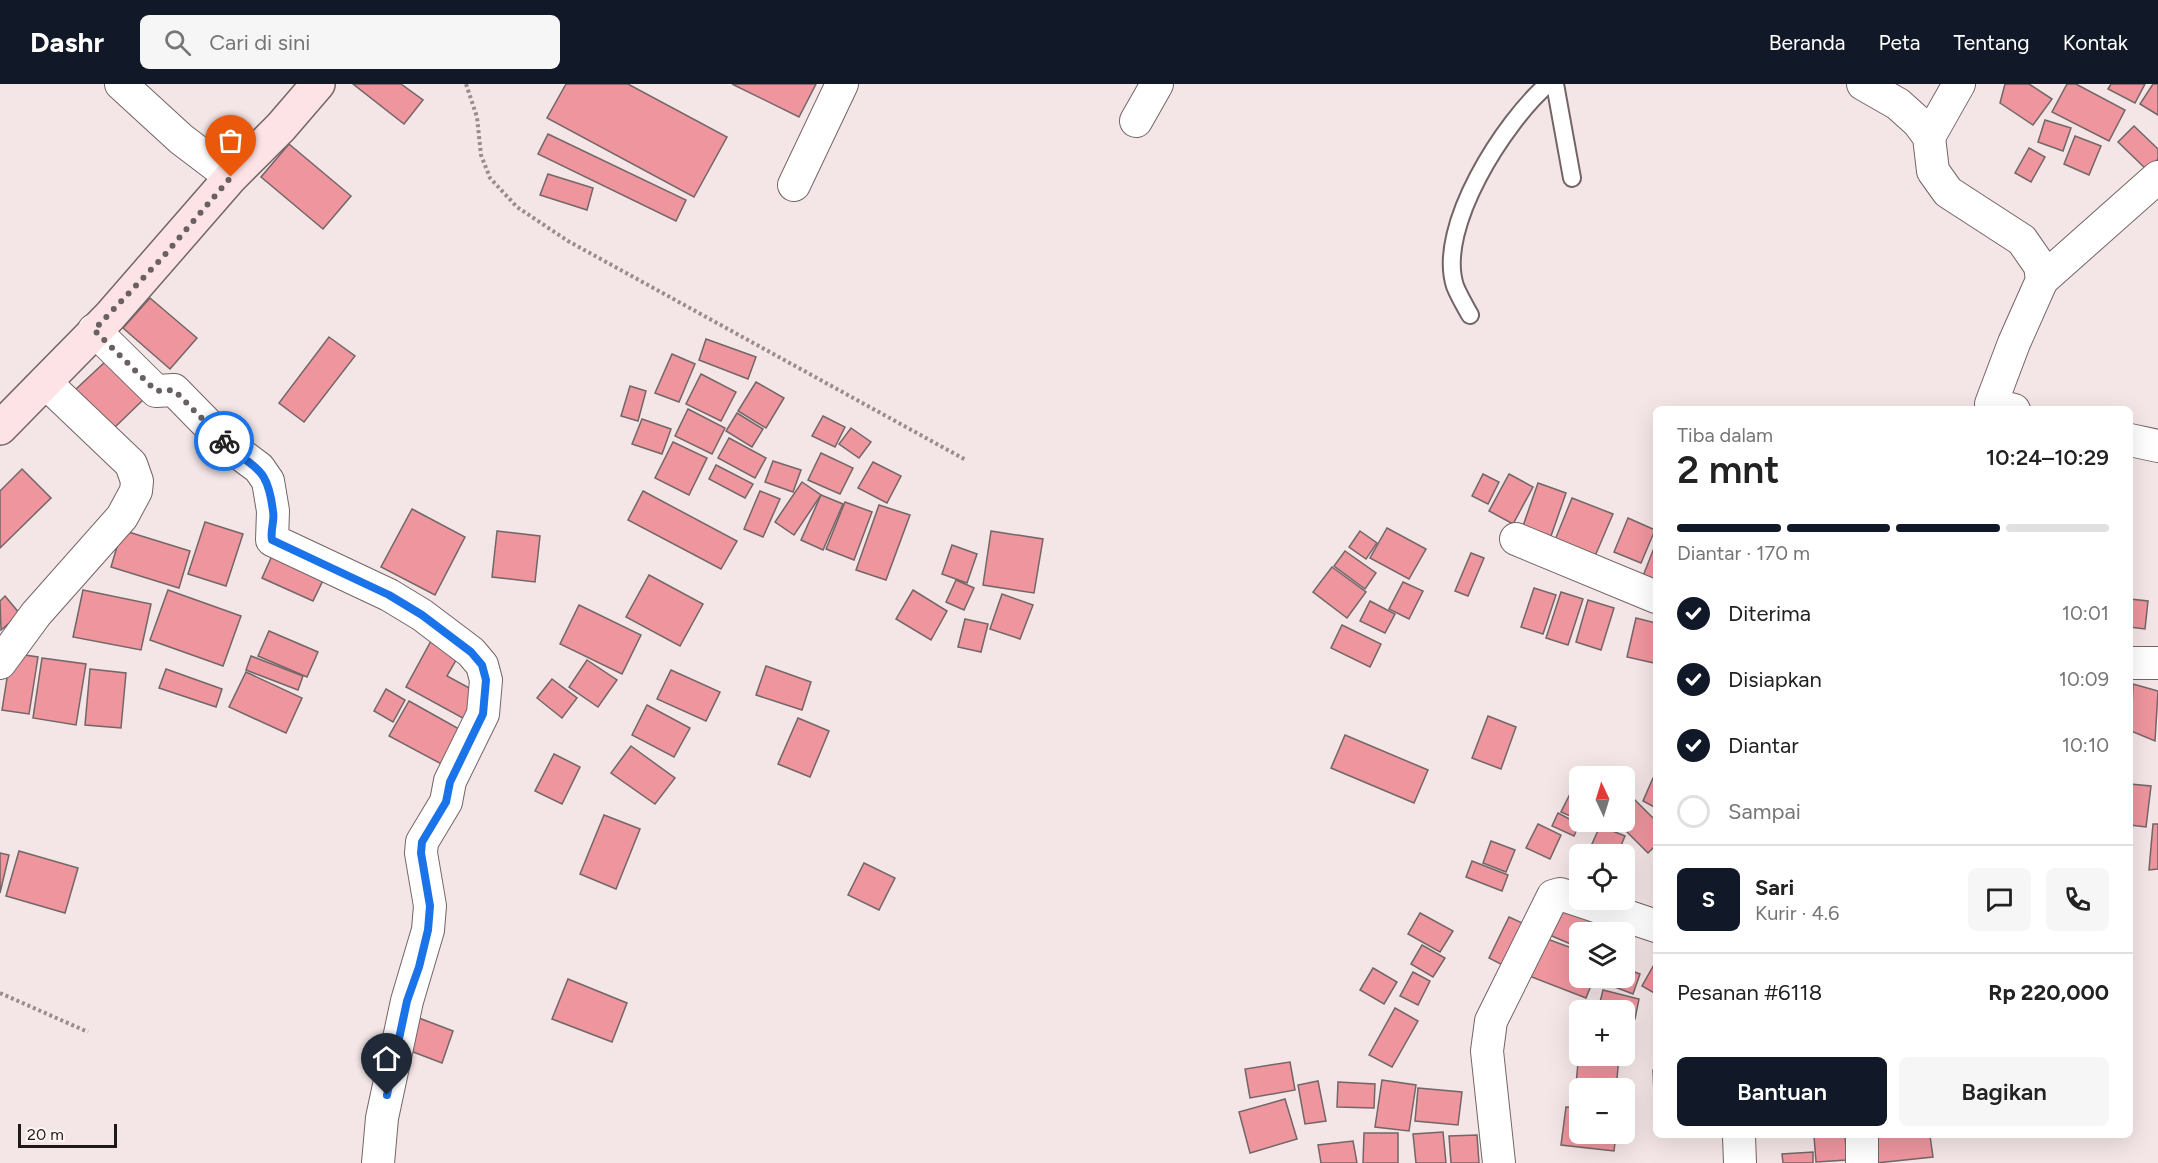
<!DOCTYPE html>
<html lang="id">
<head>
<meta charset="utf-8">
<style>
	:root { --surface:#fff; --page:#f6f6f6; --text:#222; --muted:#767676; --line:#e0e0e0; --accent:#111827 }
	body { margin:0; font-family:Figtree,sans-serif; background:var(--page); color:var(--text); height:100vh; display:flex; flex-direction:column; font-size:22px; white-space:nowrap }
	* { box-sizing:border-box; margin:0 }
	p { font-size:20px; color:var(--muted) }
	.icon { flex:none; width:33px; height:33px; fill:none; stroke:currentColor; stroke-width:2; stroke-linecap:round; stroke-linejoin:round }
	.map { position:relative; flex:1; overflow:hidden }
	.panel { position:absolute; left:1653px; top:322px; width:480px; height:732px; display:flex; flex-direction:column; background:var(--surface); border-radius:9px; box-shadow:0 6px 24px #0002 }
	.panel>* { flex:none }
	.needle { width:39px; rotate:356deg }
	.buttons { position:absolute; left:1569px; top:682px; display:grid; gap:12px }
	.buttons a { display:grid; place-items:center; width:66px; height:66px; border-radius:9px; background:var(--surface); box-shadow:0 6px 24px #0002; font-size:30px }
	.scale { position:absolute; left:18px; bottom:15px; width:99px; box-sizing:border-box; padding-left:6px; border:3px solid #1e1919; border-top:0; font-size:16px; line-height:21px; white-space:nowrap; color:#1e1919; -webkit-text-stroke:4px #fdf4f4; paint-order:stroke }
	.pin { position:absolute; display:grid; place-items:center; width:51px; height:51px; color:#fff; margin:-62px -26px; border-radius:50% 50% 50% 0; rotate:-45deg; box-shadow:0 0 6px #0007 }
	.pin .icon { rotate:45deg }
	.courier { position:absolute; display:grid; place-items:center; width:60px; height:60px; margin:-30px; border:4px solid #1a73e8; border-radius:50%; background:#fff; color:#222; box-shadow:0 2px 8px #0007 }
	.summary em { font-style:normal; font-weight:600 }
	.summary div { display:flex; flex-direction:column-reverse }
	.summary { display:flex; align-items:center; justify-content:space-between; height:102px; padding:0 24px }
	h1 { font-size:39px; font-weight:600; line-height:45px }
	.bar { display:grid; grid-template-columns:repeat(4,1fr); gap:9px 6px; align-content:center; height:72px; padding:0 24px }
	.bar i { height:8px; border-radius:4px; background:var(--line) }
	.bar .active { background:var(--accent) }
	.bar p { grid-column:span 4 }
	.line { display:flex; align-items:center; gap:15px; padding:0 24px; border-top:2px solid var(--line) }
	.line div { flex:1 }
	.round { display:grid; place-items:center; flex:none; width:63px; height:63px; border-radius:9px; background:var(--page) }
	ol { padding:0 24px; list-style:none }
	li { display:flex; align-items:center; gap:18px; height:66px }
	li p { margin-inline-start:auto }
	li .icon { padding:6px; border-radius:50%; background:var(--accent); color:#fff; stroke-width:4 }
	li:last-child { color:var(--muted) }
	li i { width:33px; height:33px; border:3px solid var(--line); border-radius:50% }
	.primary-button { display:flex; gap:12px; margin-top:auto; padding:12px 24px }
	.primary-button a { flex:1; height:69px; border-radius:9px; background:var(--accent); color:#fff; font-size:24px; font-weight:600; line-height:69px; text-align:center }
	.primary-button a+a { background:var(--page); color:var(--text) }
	header { display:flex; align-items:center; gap:36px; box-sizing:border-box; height:84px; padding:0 30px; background:var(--accent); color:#fff }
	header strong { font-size:28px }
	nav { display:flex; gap:33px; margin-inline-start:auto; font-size:21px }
	.search { width:420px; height:54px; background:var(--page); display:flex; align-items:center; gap:15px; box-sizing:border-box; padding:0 21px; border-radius:9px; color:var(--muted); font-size:22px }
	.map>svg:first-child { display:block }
</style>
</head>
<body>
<header>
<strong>Dashr</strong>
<div class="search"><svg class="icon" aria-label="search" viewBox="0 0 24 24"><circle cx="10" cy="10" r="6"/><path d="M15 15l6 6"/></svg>Cari di sini</div>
<nav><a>Beranda</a><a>Peta</a><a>Tentang</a><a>Kontak</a></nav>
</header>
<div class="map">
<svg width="2158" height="1079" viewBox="0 0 2158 1079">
	<rect width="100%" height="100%" fill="#f4e5e6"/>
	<g fill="#ee959e" stroke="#736667" stroke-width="1.5">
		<polygon points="353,0 401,0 423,16 404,40"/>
		<polygon points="566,0 628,0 727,53 694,113 547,34"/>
		<polygon points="732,0 816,0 799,33"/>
		<polygon points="2005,0 2029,0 2052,15 2033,41 2000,19"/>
		<polygon points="2067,0 2076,0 2125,26 2109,57 2052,28"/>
		<polygon points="2111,0 2145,0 2135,19 2108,5"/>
		<polygon points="2153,0 2158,0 2158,31 2140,20"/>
		<polygon points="2045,36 2071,44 2063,67 2038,58"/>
		<polygon points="2134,42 2158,65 2158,75 2147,86 2118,58"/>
		<polygon points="548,50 686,116 676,137 538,70"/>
		<polygon points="2075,52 2101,62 2089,91 2064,80"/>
		<polygon points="289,60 351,112 323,145 261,93"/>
		<polygon points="2029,64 2045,73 2031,98 2015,89"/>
		<polygon points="548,90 593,104 587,126 540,111"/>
		<polygon points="150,214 197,254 170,285 123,244"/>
		<polygon points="329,253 355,272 304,338 279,319"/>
		<polygon points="706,255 756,273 748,295 699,276"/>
		<polygon points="672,270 695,280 679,318 655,309"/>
		<polygon points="107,276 145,314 113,345 75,306"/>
		<polygon points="701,290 736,308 721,337 686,320"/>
		<polygon points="756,298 784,314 766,344 738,327"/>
		<polygon points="630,302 646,307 638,337 621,332"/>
		<polygon points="688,325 725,344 712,370 675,352"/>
		<polygon points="737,329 763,345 752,363 726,347"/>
		<polygon points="823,332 845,343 835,363 812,352"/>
		<polygon points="642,335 671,345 662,370 632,360"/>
		<polygon points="851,344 871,358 859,374 839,360"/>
		<polygon points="729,354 766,374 755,394 718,374"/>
		<polygon points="673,358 707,374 689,411 655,394"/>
		<polygon points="821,369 853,384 840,410 808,396"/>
		<polygon points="773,377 801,386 793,408 765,398"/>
		<polygon points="873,378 901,392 887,419 858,404"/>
		<polygon points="716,381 753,400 745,414 709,395"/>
		<polygon points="22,385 51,414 0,464 0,407"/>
		<polygon points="1483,390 1499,398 1488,420 1472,412"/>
		<polygon points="1509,390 1533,403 1513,440 1489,427"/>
		<polygon points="802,398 821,411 794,451 775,438"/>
		<polygon points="1538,399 1566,409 1551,452 1523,442"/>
		<polygon points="643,407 737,457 721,485 628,436"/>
		<polygon points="760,407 780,415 763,453 744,445"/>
		<polygon points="821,411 843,420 823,466 801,456"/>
		<polygon points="1572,414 1613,430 1595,472 1555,456"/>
		<polygon points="845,418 872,428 854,476 826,465"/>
		<polygon points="879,421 910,431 886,496 856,486"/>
		<polygon points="412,425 465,453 435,511 381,483"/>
		<polygon points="1628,434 1655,446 1641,479 1614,468"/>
		<polygon points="205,438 243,450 226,502 188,490"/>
		<polygon points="1387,444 1426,465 1409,495 1370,474"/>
		<polygon points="122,446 190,467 179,504 111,483"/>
		<polygon points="497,447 540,452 535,498 492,493"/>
		<polygon points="991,447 1043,455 1034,509 983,501"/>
		<polygon points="1360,447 1377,459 1366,475 1349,463"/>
		<polygon points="1656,459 1656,503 1641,497"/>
		<polygon points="952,461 977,470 967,499 942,490"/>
		<polygon points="276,463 328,486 313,517 262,494"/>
		<polygon points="1345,467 1376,489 1365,505 1334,482"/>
		<polygon points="1471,469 1484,474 1468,512 1455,507"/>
		<polygon points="1332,483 1366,508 1347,534 1313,508"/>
		<polygon points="649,491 703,520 680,562 626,533"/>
		<polygon points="956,496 974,504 964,526 946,518"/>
		<polygon points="1403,498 1423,507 1409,535 1389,525"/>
		<polygon points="1534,504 1556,511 1543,550 1521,543"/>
		<polygon points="83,506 151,520 141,566 73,553"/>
		<polygon points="168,506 241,532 223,582 150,556"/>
		<polygon points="913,506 947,527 931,556 896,535"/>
		<polygon points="1561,508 1583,515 1568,561 1546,554"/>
		<polygon points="1002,510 1033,521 1020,555 990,545"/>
		<polygon points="5,512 20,530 1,546 0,517"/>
		<polygon points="2130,515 2148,517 2145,545 2130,543"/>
		<polygon points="1588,516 1614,524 1601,566 1576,558"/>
		<polygon points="1370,517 1395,530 1385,549 1360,537"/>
		<polygon points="579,521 641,551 622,590 560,560"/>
		<polygon points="1636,534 1656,539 1654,579 1627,573"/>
		<polygon points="965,535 988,540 981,568 958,563"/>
		<polygon points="1342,541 1381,560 1370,583 1331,564"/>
		<polygon points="269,547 318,568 307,593 258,572"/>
		<polygon points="431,557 459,571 447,592 484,612 470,638 406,603"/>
		<polygon points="11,569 38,573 29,630 2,626"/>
		<polygon points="251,572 303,592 298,606 246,586"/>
		<polygon points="42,574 86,580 76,641 33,634"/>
		<polygon points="587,576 617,596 598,623 569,603"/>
		<polygon points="766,582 811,598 802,626 756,611"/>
		<polygon points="90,585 126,589 121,644 85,641"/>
		<polygon points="166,585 222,605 216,623 159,604"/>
		<polygon points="671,586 720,608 706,637 657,615"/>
		<polygon points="246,588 302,614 286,649 229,623"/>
		<polygon points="552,595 577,614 562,634 537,614"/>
		<polygon points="2133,600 2158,607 2155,657 2131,647"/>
		<polygon points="386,605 405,616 393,638 374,627"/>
		<polygon points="409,617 468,650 449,684 389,652"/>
		<polygon points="647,621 690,644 674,673 632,651"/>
		<polygon points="1488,632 1516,643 1501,685 1472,674"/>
		<polygon points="798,634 829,647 810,693 778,680"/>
		<polygon points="1345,651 1428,686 1414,719 1331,684"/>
		<polygon points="631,662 675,694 655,720 611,689"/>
		<polygon points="554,670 580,683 562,720 535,707"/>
		<polygon points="1592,684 1608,693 1587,693"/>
		<polygon points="1653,694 1656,695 1656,724 1643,717"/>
		<polygon points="2130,700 2151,702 2146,743 2130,741"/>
		<polygon points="1570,710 1580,714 1579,736 1561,728"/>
		<polygon points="1632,713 1656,737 1656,761 1648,769 1617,738 1624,738 1624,721"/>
		<polygon points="1558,729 1579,740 1574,752 1552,742"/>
		<polygon points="604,731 640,745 616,805 580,790"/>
		<polygon points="1538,740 1561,751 1550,775 1526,764"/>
		<polygon points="2153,740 2158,740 2158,785 2149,786"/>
		<polygon points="1600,742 1625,752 1617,771 1587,771"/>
		<polygon points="1491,757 1515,766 1506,788 1483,779"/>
		<polygon points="19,767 78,784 65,829 6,812"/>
		<polygon points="0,769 9,771 0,809"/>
		<polygon points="1472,777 1508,791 1502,807 1466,793"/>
		<polygon points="864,779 895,794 879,826 848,811"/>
		<polygon points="1576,787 1580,788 1580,810 1570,806"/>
		<polygon points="1558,816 1628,845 1624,854 1624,849 1580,849 1580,864 1545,849"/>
		<polygon points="1420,829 1453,847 1440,868 1408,850"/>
		<polygon points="1509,833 1533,844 1512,886 1489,874"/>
		<polygon points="1539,852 1580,867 1580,894 1594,894 1586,914 1524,890"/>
		<polygon points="1422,861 1445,874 1433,893 1411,880"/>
		<polygon points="1656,877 1656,910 1642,902"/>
		<polygon points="1373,884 1397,898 1384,920 1360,906"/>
		<polygon points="1624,884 1640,890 1633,910 1607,900 1609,894 1624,894"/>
		<polygon points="1413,888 1430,897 1418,921 1400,912"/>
		<polygon points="568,895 627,919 612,958 552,935"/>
		<polygon points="1603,906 1639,915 1635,935 1624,933 1624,927 1598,926"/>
		<polygon points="1395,924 1418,937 1392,983 1369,971"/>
		<polygon points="419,934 453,947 442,979 408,966"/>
		<polygon points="1624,939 1633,941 1625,972 1624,972"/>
		<polygon points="1579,968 1580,972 1619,973 1616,1005 1580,1005 1580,1011 1575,1011"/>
		<polygon points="1290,978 1295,1006 1250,1014 1245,985"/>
		<polygon points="1656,985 1656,1010 1654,1010 1653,986"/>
		<polygon points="1382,996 1416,1001 1409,1047 1375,1043"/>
		<polygon points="1318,997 1326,1037 1305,1040 1298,1001"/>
		<polygon points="1338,998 1375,1000 1374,1024 1337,1023"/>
		<polygon points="1418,1004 1462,1008 1458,1041 1415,1037"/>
		<polygon points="1285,1015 1297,1055 1250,1069 1239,1028"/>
		<polygon points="1566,1023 1580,1024 1580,1050 1616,1050 1614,1067 1561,1061"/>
		<polygon points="1443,1048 1446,1079 1416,1079 1413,1050"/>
		<polygon points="1364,1049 1398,1049 1398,1079 1363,1079"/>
		<polygon points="1477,1051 1479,1079 1451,1079 1449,1052"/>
		<polygon points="1814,1052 1845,1052 1847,1076 1816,1078"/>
		<polygon points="1873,1052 1930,1052 1933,1073 1876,1079"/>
		<polygon points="1353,1057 1357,1079 1321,1079 1318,1061"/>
		<polygon points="1813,1068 1813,1079 1783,1079 1782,1070"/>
	</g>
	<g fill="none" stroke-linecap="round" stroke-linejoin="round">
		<g stroke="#736566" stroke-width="20">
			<g id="service">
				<polyline points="1555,0 1572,94"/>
				<path d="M1470,231C1465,222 1459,212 1455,202C1436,143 1505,37 1548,0"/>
			</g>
		</g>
		<g stroke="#736566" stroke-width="34">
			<g id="minor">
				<polyline points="121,0 181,55 231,93"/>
				<polyline points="1863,0 1898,20 1918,38 1929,53 1933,87 1948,108 2022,156 2040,182 2042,196 2014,259 1991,320 2014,326"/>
				<polyline points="1136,37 1157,0"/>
				<polyline points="1929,53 1959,0"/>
				<polyline points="794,101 842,0"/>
				<polyline points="2042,196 2158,93"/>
				<polyline points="94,246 156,307 174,306 228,361 259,384 268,397 273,427 272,456 389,511 422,531 471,568 482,581 486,596 483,630 450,697 446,718 422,758 421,769 430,822 428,846 407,917 382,1034 378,1079"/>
				<polyline points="2130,356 2158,362"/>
				<polyline points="1516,455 1656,513"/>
				<polyline points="0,579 36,530 122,433 136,407 137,397 131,380 45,298"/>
				<polyline points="2130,579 2158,579"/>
				<polyline points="1739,1052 1740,1079"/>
				<polyline points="1862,1052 1862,1079"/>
				<polyline points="1499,1079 1487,967 1491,937 1553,812 1560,810 1656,842"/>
			</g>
		</g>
		<g stroke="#736566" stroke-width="36">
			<polyline id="secondary" points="0,344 110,232 231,93 281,43 318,0"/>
		</g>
		<g stroke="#988d8e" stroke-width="4" stroke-dasharray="3 3" stroke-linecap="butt">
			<polyline points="466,0 477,33 481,71 490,94 517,123 568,157 966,376"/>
			<polyline points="0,909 88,948"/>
		</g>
		<use href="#service" stroke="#fff" stroke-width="16"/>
		<use href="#minor" stroke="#fff" stroke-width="32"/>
		<use href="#secondary" stroke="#fee3e6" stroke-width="33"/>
	</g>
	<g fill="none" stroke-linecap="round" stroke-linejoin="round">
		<polyline stroke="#696061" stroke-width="6" stroke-dasharray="0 10.8" points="224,357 174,306 156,307 94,246 162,174 231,93"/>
		<path stroke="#1a73e8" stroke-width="8" d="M224,357C253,387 267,378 273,427C275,437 270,446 272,456L389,511L422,531L471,568L482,581L486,596L483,630L450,698L446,718L422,758L421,769L430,822L428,846L419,883L407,917L387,1011"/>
	</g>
</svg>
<div class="buttons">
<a><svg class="needle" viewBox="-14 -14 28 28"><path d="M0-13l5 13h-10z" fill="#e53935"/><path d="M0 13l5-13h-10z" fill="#767676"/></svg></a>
<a><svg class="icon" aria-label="locate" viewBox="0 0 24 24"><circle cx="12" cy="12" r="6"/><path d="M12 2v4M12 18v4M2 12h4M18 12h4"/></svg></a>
<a><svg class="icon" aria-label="layers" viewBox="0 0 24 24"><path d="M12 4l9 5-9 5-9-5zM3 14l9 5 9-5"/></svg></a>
<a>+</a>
<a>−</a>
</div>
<div class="scale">20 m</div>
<div class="pin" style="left:231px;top:93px;background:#ea580c"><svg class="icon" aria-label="bag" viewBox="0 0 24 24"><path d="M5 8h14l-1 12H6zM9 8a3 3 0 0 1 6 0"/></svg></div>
<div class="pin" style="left:387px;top:1011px;background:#1f2937"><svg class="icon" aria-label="home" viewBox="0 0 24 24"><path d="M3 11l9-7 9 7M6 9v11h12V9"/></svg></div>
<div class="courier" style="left:224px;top:357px"><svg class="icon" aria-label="bike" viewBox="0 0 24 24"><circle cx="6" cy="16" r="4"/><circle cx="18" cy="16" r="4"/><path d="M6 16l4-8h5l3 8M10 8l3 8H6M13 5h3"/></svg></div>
<section class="panel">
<div class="summary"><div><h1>2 mnt</h1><p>Tiba dalam</p></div><em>10:24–10:29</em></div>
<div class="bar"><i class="active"></i><i class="active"></i><i class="active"></i><i></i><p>Diantar · 170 m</p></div>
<ol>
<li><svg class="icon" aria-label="check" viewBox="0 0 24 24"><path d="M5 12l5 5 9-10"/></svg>Diterima<p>10:01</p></li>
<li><svg class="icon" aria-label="check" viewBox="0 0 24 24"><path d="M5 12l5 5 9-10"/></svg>Disiapkan<p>10:09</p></li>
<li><svg class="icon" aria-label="check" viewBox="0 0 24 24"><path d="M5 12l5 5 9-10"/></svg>Diantar<p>10:10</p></li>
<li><i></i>Sampai</li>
</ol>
<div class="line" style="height:108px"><b class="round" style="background:var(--accent);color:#fff">S</b><div><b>Sari</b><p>Kurir · 4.6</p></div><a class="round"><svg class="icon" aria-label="chat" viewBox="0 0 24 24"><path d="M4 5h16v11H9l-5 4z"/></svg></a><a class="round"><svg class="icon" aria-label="phone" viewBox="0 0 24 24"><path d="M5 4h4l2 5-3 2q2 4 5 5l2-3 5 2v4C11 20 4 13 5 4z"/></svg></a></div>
<div class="line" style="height:78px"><div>Pesanan #6118</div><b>Rp 220,000</b></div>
<div class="primary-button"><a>Bantuan</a><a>Bagikan</a></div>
</section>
</div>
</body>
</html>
